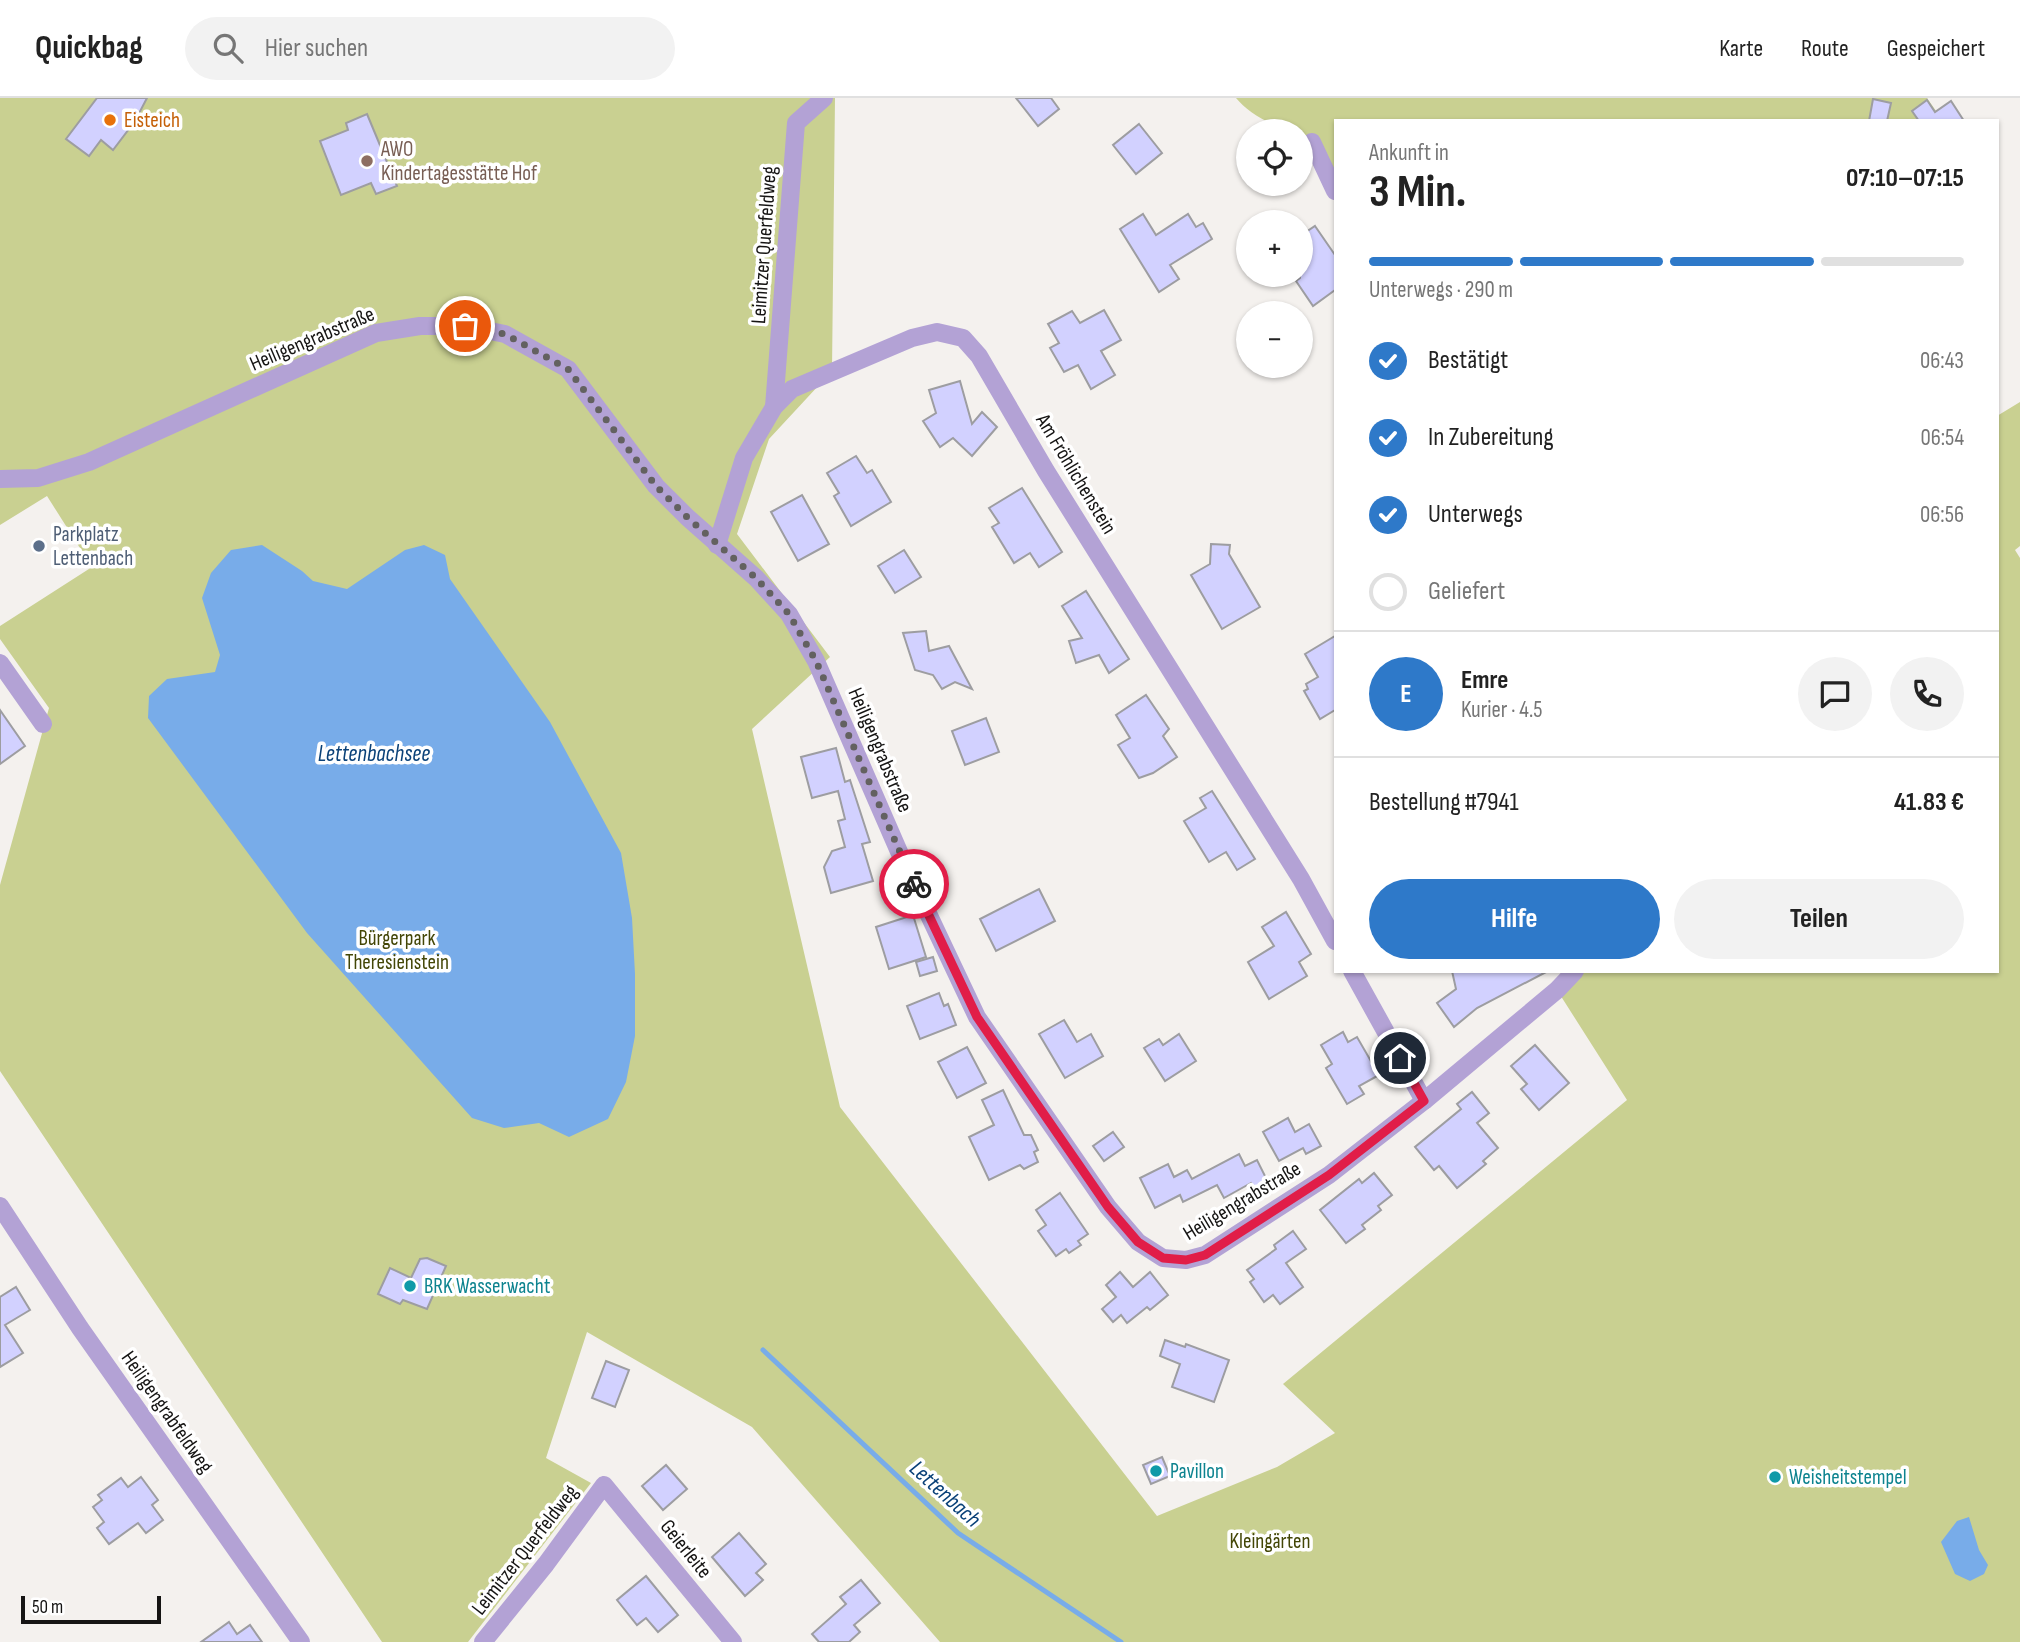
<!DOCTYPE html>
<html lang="de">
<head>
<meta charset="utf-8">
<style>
	:root { --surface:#fff; --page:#f2f2f2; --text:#222; --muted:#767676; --line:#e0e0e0; --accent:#2e79c9 }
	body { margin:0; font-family:"Sofia Sans Condensed",sans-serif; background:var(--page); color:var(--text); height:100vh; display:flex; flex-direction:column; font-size:26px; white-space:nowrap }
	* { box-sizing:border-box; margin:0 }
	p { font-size:23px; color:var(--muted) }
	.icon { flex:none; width:38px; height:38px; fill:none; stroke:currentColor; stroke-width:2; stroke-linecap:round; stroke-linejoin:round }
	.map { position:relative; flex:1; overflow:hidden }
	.sheet { position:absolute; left:1334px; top:21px; width:665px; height:854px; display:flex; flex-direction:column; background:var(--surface); border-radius:0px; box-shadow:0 2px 5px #0004 }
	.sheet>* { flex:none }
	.fabs { position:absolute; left:1236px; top:21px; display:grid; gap:14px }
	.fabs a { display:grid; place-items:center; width:77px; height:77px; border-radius:50%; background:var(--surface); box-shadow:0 2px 5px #0004; font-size:35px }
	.scale { position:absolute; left:21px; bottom:18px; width:140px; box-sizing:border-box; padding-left:7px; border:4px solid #151413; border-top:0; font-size:19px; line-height:24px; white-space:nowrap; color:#151413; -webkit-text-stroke:5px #fff; paint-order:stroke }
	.pin { position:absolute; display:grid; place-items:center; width:60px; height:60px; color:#fff; margin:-30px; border:4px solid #fff; border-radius:50%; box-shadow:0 2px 7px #0007 }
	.courier { position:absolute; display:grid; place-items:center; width:70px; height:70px; margin:-35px; border:5px solid #e11d48; border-radius:50%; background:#fff; color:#222; box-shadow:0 2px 9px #0007 }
	.head em { font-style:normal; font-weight:700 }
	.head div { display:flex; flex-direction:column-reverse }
	.head { display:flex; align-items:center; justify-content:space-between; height:119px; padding:0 35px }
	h1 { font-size:46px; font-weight:700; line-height:52px }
	.bar { display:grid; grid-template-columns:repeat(4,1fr); gap:10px 7px; align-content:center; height:84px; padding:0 35px }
	.bar i { height:9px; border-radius:5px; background:var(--line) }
	.bar .current { background:var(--accent) }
	.bar p { grid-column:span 4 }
	.line { display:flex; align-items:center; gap:18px; padding:0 35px; border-top:2px solid var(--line) }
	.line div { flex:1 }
	.round { display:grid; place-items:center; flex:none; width:74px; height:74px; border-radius:37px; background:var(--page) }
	ol { padding:0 35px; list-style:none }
	li { display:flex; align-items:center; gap:21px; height:77px }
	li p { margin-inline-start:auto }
	li .icon { padding:7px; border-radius:50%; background:var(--accent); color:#fff; stroke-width:4 }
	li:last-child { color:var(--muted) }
	li i { width:38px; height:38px; border:4px solid var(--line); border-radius:50% }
	.cta { display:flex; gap:14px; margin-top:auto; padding:14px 35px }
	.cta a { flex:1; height:80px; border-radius:42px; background:var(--accent); color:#fff; font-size:28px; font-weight:700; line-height:80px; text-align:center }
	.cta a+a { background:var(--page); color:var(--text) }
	header { display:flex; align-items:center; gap:42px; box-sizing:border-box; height:98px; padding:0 35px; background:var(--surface); border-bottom:2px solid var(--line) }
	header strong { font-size:33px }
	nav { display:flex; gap:38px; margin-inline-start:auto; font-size:24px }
	.search { width:490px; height:63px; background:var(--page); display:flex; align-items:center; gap:18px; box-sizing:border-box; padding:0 24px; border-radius:38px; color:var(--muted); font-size:26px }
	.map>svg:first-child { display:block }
</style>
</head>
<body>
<header>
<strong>Quickbag</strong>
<div class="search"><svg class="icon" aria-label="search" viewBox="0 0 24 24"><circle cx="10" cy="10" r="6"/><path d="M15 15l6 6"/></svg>Hier suchen</div>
<nav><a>Karte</a><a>Route</a><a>Gespeichert</a></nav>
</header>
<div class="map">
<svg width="2020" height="1544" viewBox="0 0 2020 1544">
	<rect width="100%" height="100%" fill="#f4f1ee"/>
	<g fill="#c9d091">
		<polygon points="0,0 835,0 832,273 769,341 737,436 830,559 752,631 840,1009 1157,1418 1277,1369 1335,1335 1283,1286 1627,1002 1557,892 1575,873 1997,873 1997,318 2020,304 2020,448 2015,452 2020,460 2020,1544 940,1544 752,1329 587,1234 546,1360 591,1385 468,1544 382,1544 0,973 0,787 49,610 0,541 0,528 92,469 47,398 0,427"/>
		<path d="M1236,0H1927L1943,23H1335V93L1312,44L1300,38V33C1279,33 1249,16 1236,0Z"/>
	</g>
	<g fill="#78ace9">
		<polygon points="262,447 302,473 313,483 347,491 405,452 424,447 445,457 450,481 550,624 621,755 632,820 635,876 635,938 626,984 608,1021 569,1039 539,1025 504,1030 472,1020 307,835 148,620 149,598 167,581 215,574 220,557 202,500 211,475 231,452"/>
		<polygon points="1969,1419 1979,1452 1988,1467 1984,1476 1970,1483 1955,1476 1941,1444 1957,1423"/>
	</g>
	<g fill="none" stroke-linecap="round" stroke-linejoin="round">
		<polyline stroke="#78ace9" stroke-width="5" points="763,1252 958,1435 1121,1544"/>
	</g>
	<g fill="#d2d1ff" stroke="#9d9da1" stroke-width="2">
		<polygon points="97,0 147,0 135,23 113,52 101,42 89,58 66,41"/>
		<polygon points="1016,0 1051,0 1059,11 1038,28"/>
		<polygon points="1873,1 1891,5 1887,23 1869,23"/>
		<polygon points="1927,2 1935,14 1951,3 1964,23 1919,23 1912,13"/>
		<polygon points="367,16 397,88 376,96 371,85 341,97 320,43 348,32 346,25"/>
		<polygon points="1139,26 1162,55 1136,76 1113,47"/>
		<polygon points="1143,116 1156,137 1188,116 1196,129 1203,125 1212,141 1170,167 1179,181 1159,194 1120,131"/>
		<polygon points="1315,128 1335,157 1335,192 1313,208 1296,183 1300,180 1300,138"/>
		<polygon points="1104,212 1121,242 1101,253 1115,277 1091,291 1078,267 1064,274 1050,250 1059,245 1048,226 1072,213 1080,225"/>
		<polygon points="960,283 972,326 982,314 997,329 972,358 953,340 940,349 923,323 936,315 929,292"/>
		<polygon points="856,358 867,375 872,372 891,404 851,428 834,398 839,395 827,375"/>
		<polygon points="1022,390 1062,454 1039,469 1030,455 1014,465 992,429 999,425 989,410"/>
		<polygon points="802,397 829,446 798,463 771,414"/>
		<polygon points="1211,446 1230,447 1229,456 1260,509 1222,531 1191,477 1210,466"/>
		<polygon points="904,452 921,479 895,495 878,468"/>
		<polygon points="1086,493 1129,561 1109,575 1099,557 1076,565 1069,543 1082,540 1062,508"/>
		<polygon points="926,533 929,553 949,548 972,591 955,584 942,591 933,577 915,572 903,535"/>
		<polygon points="1335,538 1335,612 1320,621 1304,593 1308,591 1306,586 1318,579 1305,556"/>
		<polygon points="1146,597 1169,631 1163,638 1177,659 1153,675 1139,680 1118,647 1130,640 1116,617"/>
		<polygon points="0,612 25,648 0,666"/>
		<polygon points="986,620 999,654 965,667 952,633"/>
		<polygon points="836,650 845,684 850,682 870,744 862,746 873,783 831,795 824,769 832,753 845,749 838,723 845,721 838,693 812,700 801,659"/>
		<polygon points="1212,693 1255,761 1237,772 1226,754 1209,764 1184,723 1206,710 1200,700"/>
		<polygon points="1039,791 1055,823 996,853 980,821"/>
		<polygon points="1286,814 1311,856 1299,864 1307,878 1269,901 1248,864 1274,848 1262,829"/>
		<polygon points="913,817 926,859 889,871 876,829"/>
		<polygon points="933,859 937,873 920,878 916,864"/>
		<polygon points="1452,873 1548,873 1477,910 1454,929 1437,905 1456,891"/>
		<polygon points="939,895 944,908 948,906 956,927 920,941 907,908"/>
		<polygon points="1064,922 1077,944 1091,936 1103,958 1065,980 1039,936"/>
		<polygon points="1343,934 1348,944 1357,939 1379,977 1359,988 1364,996 1347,1006 1326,970 1332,966 1321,947"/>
		<polygon points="1179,936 1196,963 1165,983 1144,950 1159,941 1163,947"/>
		<polygon points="1535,947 1569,985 1539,1012 1521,991 1527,986 1511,968"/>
		<polygon points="967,949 986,985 957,1000 938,964"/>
		<polygon points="1003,992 1024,1037 1031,1037 1038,1052 1034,1054 1038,1064 1024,1071 1020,1067 989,1082 969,1039 994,1027 982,1002"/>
		<polygon points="1472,994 1489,1015 1477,1025 1498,1050 1483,1063 1486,1066 1457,1090 1439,1068 1434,1072 1415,1049 1461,1011 1457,1006"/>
		<polygon points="1288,1020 1295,1034 1309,1026 1321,1048 1306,1056 1303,1050 1279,1063 1263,1034"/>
		<polygon points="1113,1034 1124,1049 1104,1063 1093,1048"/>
		<polygon points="1239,1056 1245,1068 1257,1062 1269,1086 1256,1093 1251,1085 1224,1100 1217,1087 1183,1104 1180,1097 1155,1110 1140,1080 1168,1066 1174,1079 1187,1072 1192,1081"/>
		<polygon points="1374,1075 1392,1097 1378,1108 1381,1112 1362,1127 1365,1131 1346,1145 1320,1112 1359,1081 1362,1085"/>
		<polygon points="1060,1095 1088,1136 1078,1143 1081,1147 1069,1155 1066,1151 1056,1158 1038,1133 1046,1127 1036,1112"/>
		<polygon points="1293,1133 1306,1151 1286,1165 1303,1189 1280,1206 1273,1197 1264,1204 1250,1184 1254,1181 1247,1172 1276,1151 1274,1147"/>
		<polygon points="427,1160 446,1168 427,1211 403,1202 400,1206 378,1196 390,1170 411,1180 420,1161"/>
		<polygon points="1120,1174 1133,1189 1150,1174 1168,1197 1150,1212 1147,1209 1127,1225 1121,1217 1113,1224 1102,1211 1116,1199 1106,1187"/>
		<polygon points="16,1189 30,1212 5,1227 23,1255 0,1269 0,1199"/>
		<polygon points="1165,1242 1185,1249 1186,1246 1229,1262 1214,1304 1172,1289 1180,1266 1160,1258"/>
		<polygon points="606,1263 629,1272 615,1309 592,1300"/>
		<polygon points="1162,1359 1170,1378 1151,1386 1143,1367"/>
		<polygon points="666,1367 687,1391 663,1412 642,1388"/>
		<polygon points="141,1379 158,1402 152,1407 163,1422 146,1435 138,1425 109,1446 97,1430 104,1424 93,1409 102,1402 98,1397 121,1380 128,1389"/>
		<polygon points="739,1435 766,1466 756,1475 763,1482 745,1498 712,1459"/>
		<polygon points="646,1478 678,1517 658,1534 646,1520 637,1527 617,1502"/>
		<polygon points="861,1482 880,1505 854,1527 860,1534 849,1544 819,1544 812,1536 846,1506 840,1499"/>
		<polygon points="229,1524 237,1536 250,1527 262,1544 201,1544"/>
	</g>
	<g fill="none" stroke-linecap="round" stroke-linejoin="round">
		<g stroke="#b3a2d5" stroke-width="18">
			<polyline points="1312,44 1335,93"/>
			<polyline points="774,309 796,25 824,0"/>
			<polyline points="0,381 38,380 89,364 376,235 420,228 465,228 505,236 568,271 656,388 687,419 756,480 789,516 816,563 900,756 977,919 1108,1109 1138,1144 1163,1160 1186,1162 1205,1157 1329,1077 1424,1003 1557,892 1575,873"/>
			<polyline points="717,447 744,360 774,309 792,291 912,240 937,234 963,240 979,258 1046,373 1301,781 1335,843"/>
			<polyline points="0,565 43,626"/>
			<polyline points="1352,873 1424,1003"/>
			<polyline points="0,1108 80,1230 301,1544"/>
			<polyline points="483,1544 546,1466 604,1387 733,1544"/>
		</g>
	</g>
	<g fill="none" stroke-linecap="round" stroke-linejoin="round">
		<polyline stroke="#636160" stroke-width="7" stroke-dasharray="0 12.6" points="465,228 505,236 568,271 656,388 687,419 756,480 789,516 816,563 914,786"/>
		<polyline stroke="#e11d48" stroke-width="9" points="914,786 977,919 1108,1109 1138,1144 1163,1160 1186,1162 1205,1157 1329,1077 1424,1003 1400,960"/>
	</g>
	<circle fill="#e8710a" stroke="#fff" stroke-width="2.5" cx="110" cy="22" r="7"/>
	<circle fill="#8d6e63" stroke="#fff" stroke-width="2.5" cx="367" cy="63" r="7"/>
	<circle fill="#5c6f8a" stroke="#fff" stroke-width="2.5" cx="39" cy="448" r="7"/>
	<g fill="#0f9aa8" stroke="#fff" stroke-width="2.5">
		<circle cx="410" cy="1188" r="7"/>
		<circle cx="1156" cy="1373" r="7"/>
		<circle cx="1775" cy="1379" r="7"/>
	</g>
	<g text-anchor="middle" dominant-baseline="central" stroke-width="7" stroke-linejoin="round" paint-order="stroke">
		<g font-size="21" fill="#c56008" stroke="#fff" text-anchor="start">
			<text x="124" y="22">Eisteich</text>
		</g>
		<g font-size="21" fill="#785e54" stroke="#fff" text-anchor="start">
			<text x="381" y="51">AWO<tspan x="381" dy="24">Kindertagesstätte Hof</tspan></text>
		</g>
		<g font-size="21" fill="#151413" stroke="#fff">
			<text transform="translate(764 147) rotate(-86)">Leimitzer Querfeldweg</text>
			<text transform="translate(312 241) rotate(-23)">Heiligengrabstraße</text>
			<text transform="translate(1076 376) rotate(59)">Am Fröhlichenstein</text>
			<text transform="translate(880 652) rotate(67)">Heiligengrabstraße</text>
			<text transform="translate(1242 1103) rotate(-31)">Heiligengrabstraße</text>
			<text transform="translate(167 1314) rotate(55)">Heiligengrabfeldweg</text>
			<text transform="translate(686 1451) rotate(51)">Geierleite</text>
			<text transform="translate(525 1452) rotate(-52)">Leimitzer Querfeldweg</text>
		</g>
		<g font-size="21" fill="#4e5e75" stroke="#fff" text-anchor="start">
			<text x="53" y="436">Parkplatz<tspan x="53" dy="24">Lettenbach</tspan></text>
		</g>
		<g font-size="21" fill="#434606" stroke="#fff">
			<text x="397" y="840">Bürgerpark<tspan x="397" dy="24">Theresienstein</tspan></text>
			<text x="1270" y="1443">Kleingärten</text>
		</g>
		<g font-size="21" fill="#0d838f" stroke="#fff" text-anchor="start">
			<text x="424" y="1188">BRK Wasserwacht</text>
			<text x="1170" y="1373">Pavillon</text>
			<text x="1789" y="1379">Weisheitstempel</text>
		</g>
		<g font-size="23" font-style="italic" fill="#0a4178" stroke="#fff">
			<text x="374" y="656">Lettenbachsee</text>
			<text transform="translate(945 1396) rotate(42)">Lettenbach</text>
		</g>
	</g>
</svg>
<div class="fabs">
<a><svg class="icon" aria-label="locate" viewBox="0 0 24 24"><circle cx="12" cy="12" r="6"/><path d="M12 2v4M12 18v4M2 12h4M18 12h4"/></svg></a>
<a>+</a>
<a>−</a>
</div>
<div class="scale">50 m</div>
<div class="pin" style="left:465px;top:228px;background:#ea580c"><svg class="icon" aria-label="bag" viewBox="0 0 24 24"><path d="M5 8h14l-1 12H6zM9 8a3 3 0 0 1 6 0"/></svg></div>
<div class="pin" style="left:1400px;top:960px;background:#1f2937"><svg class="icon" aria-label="home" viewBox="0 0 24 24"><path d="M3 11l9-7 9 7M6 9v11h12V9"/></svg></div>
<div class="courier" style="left:914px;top:786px"><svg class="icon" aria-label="bike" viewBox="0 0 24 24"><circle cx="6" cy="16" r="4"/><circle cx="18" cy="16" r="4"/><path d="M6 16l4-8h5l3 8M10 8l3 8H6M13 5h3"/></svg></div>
<section class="sheet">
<div class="head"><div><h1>3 Min.</h1><p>Ankunft in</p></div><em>07:10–07:15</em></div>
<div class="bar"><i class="current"></i><i class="current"></i><i class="current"></i><i></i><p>Unterwegs · 290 m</p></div>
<ol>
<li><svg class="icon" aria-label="check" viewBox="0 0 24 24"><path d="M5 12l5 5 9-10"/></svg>Bestätigt<p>06:43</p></li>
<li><svg class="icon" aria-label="check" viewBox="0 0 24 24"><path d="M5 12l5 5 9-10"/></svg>In Zubereitung<p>06:54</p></li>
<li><svg class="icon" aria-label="check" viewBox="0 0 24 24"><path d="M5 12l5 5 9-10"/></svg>Unterwegs<p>06:56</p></li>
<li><i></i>Geliefert</li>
</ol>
<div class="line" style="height:126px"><b class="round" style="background:var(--accent);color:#fff">E</b><div><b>Emre</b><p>Kurier · 4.5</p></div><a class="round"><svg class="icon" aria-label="chat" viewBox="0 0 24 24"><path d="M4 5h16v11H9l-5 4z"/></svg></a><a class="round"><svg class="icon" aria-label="phone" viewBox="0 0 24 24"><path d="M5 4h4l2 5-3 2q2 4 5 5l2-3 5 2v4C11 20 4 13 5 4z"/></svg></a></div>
<div class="line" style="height:91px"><div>Bestellung #7941</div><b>41.83 €</b></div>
<div class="cta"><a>Hilfe</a><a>Teilen</a></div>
</section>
</div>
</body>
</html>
